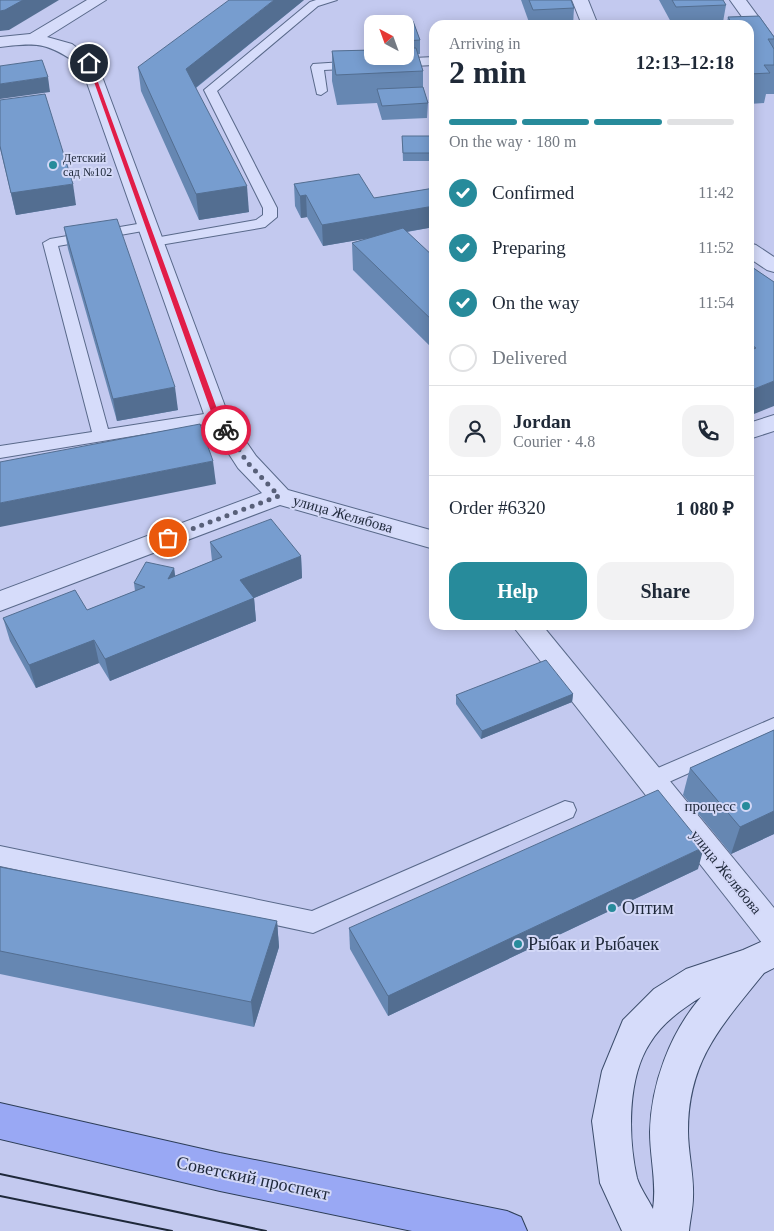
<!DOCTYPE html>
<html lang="en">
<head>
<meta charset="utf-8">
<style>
	:root { --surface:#fff; --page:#f2f2f3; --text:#1f2937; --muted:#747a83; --line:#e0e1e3; --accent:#278b9b }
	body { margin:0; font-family:Georgia,serif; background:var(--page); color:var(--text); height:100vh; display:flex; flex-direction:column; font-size:19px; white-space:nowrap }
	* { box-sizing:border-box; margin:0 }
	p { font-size:16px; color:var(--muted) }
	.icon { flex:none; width:28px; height:28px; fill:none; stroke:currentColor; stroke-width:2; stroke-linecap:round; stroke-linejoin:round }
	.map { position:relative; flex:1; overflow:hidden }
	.panel { position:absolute; left:429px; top:20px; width:325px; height:610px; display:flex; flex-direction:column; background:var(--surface); border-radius:15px; box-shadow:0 2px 12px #0003 }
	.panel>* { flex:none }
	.needle { width:32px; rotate:319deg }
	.fabs { position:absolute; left:364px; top:15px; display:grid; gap:10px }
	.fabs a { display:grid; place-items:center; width:50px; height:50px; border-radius:10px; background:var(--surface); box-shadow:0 2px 12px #0003; font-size:25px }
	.pin { position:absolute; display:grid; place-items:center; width:42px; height:42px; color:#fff; margin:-21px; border:2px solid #fff; border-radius:50%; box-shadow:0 1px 5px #0007 }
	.courier { position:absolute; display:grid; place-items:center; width:50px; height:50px; margin:-25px; border:4px solid #e11d48; border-radius:50%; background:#fff; color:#222; box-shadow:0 1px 6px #0007 }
	.overview em { font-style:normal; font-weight:700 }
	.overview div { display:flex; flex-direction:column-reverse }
	.overview { display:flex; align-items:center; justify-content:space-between; height:85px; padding:0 20px }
	h1 { font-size:32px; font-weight:700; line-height:38px }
	.bar { display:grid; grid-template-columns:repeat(4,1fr); gap:8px 5px; align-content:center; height:60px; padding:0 20px }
	.bar i { height:6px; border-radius:4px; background:var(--line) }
	.bar .active { background:var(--accent) }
	.bar p { grid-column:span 4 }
	.line { display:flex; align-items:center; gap:12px; padding:0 20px; border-top:1px solid var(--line) }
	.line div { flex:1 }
	.round { display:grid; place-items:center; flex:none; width:52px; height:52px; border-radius:15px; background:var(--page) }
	ol { padding:0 20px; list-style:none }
	li { display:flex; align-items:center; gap:15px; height:55px }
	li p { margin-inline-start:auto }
	li .icon { padding:5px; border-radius:50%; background:var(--accent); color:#fff; stroke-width:4 }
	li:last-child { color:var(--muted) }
	li i { width:28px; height:28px; border:2px solid var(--line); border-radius:50% }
	.cta { display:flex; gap:10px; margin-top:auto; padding:10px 20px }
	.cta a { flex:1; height:58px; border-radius:15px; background:var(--accent); color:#fff; font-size:20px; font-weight:700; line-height:58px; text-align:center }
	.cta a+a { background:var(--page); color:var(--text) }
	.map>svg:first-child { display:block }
</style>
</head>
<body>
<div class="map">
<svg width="774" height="1231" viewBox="0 0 774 1231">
	<rect width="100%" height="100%" fill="#c3c9ef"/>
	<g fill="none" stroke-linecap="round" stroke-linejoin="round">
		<g stroke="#59698a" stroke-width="2">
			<g id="service">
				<polygon points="316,0 337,0 318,6 217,91 277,208 277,217 265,227 260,228 154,246 149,245 147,242 149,239 256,220 263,215 263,208 204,90 310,2"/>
				<polygon points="434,57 434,65 393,67 387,63 393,59"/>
				<polygon points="359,61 365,65 363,68 324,70 327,91 321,95 317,94 311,67 313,64"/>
				<polygon points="149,222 154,223 156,226 154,229 58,246 108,429 217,412 223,413 226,417 223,421 217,422 0,458 0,446 92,432 43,243 50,239"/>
				<polygon points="774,718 774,735 660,786 652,789 644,786 641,780 644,774"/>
				<polygon points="565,801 573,803 576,810 573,817 313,933 0,866 0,846 312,911"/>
			</g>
		</g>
		<g stroke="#59698a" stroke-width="2">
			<g id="minor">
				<path d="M87,0H106L47,37L72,44L97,63L229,417L256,456L288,490L434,531V549L280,505L0,611V591L262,493L238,468L205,417L81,66C48,43 39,42 0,47V37L30,34Z"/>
				<polygon points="572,0 588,0 598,25 582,25"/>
				<polygon points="749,243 756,245 774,257 774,272 767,270 749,258"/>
				<polygon points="774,415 774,431 749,439 749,423"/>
				<polygon points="512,625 542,625 774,908 774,948 762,943"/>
			</g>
		</g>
		<g stroke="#59698a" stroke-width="2">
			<polygon id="tertiary" points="730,0 746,0 774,38 774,54 768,53"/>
		</g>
		<g stroke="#3c4d6c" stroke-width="2">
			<path id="secondary" d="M774,936V968L764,973C722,1025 688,1060 688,1131C688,1153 694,1175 693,1197C693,1208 690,1220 689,1231H622L600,1183L592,1121L602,1071L623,1020L654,989L686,969L743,950ZM701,997C670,1033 651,1084 650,1132C650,1158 657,1183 653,1209C648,1199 640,1188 637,1178C628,1138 627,1078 650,1043C662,1023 682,1009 701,997Z"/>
		</g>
		<g stroke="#2d3e58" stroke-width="2">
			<polygon id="primary" points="0,1103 220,1153 507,1211 521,1217 527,1231 412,1231 220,1191 0,1139"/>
		</g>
		<use href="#service" fill="#d6dcfa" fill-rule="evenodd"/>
		<use href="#minor" fill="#d6dcfa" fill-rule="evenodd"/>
		<use href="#tertiary" fill="#d6dcfa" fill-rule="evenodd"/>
		<use href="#secondary" fill="#d6dcfa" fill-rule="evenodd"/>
		<use href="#primary" fill="#99a8f4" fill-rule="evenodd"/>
		<g stroke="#1e283a" stroke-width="2">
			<polyline points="0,1174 266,1231"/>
			<polyline points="0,1196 172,1231"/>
		</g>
	</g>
	<g fill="#6687b2">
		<polygon points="304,0 196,88 249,212 199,220 141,91 138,67"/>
		<polygon points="521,0 571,0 574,8 573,25 530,25"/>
		<polygon points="659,0 723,0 726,5 723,22 727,22 728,17 759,16 774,37 774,94 766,94 764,103 749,104 749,25 660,25 672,24"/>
		<polygon points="413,21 420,40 420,54 418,54 423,71 423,87 428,103 427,118 382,120 377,103 337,105 332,81 332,51 372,50 372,56 405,56 405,24 372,24 372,42 371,38 371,24"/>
		<polygon points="0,100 76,205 16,215 0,148"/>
		<polygon points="402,136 433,153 433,161 403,161"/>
		<polygon points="294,184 374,198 434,188 434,227 407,232 434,257 434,350 353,270 352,243 369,238 323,246 307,217 301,218 295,206"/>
		<polygon points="64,227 178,410 117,421 68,249"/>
		<polygon points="749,265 774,282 749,416"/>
		<polygon points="210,542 301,556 302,578 254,598 256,621 110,681 99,663 36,688 10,641 3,618 87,610 135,591 134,583 174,568 175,576 212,561"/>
		<polygon points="573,694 572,702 481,739 456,704 456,695"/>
		<polygon points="774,730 774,834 731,854 683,795 690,768"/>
		<polygon points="0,867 277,921 279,947 254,1027 0,974"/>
		<polygon points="698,869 388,1016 350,949 349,928"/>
	</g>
	<g fill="#536e91">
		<polygon points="23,0 59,0 9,30 0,31 0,11"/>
		<polygon points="274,0 304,0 189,93 186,69"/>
		<polygon points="48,77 50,92 0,99 0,84"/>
		<polygon points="73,184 76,205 16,215 11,193"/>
		<polygon points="247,186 249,212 199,220 196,194"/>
		<polygon points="306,195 307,217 301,218 300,196"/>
		<polygon points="434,206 434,227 323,246 322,225"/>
		<polygon points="774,381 774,406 749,416 749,391"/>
		<polygon points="175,387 178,410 117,421 113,399"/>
		<polygon points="213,461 216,484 0,527 0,503"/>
		<polygon points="301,556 302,578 254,598 256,621 110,681 105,659 240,580"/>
		<polygon points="174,568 177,591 168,579"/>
		<polygon points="94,640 99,663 36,688 29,665"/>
		<polygon points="573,694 572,702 481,739 482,731"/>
		<polygon points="774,811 774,834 731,854 740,827"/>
		<polygon points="704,847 698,869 388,1016 388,996"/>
		<polygon points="277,921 279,947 254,1027 251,1002"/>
	</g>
	<g fill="#779dcf" stroke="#536e91">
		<polygon points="0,0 23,0 5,10 0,11"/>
		<polygon points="229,0 274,0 186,69 247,186 196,194 138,67"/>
		<polygon points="529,0 571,0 574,8 533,10"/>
		<polygon points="672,0 723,0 726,5 676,7"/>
		<polygon points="759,16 774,37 774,39 768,39 774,49 774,65 764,65 770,73 749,74 749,25 660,25 731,22 728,17"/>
		<polygon points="413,21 420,40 405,41 405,24 372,24 372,28 371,24"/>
		<polygon points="405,48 416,48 423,71 336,75 332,51 372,50 372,56 405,56"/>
		<polygon points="42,60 48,77 0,84 0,66"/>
		<polygon points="423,87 428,103 382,106 377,89"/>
		<polygon points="45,94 73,184 11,193 0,146 0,100"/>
		<polygon points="402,136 431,136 433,153 403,153"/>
		<polygon points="359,174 374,198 434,188 434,206 322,225 306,195 300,196 294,184"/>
		<polygon points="117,219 175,387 113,399 64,227"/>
		<polygon points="403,228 434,257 434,322 352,243"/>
		<polygon points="749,265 774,282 774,381 749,391 749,351 756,348 749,343"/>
		<polygon points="200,424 213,461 0,503 0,462"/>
		<polygon points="271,519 301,556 240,580 254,598 105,659 94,640 29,665 3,618 75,590 87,610 145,587 134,583 146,562 174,568 168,579 222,557 210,542"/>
		<polygon points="546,660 573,694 482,731 456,695"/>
		<polygon points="774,730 774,811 740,827 690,768"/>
		<polygon points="658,790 704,847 388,996 349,928"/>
		<polygon points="0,867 277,921 251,1002 0,951"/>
	</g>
	<polygon fill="#e11d48" points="87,62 91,63 220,417 228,432 223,432 213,417"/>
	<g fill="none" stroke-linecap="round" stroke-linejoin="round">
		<polyline stroke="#586079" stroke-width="5" stroke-dasharray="0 9" points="168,538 279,496 247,462 226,430"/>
	</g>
	<g fill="#278b9b" stroke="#d3d8f7" stroke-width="2">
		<circle cx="53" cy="165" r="5"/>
		<circle cx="746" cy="806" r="5"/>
		<circle cx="612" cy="908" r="5"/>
		<circle cx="518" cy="944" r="5"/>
	</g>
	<g text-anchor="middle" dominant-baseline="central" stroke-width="4" stroke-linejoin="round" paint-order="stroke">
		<g font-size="12" fill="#1e283a" stroke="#d3d8f7" text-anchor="start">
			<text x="63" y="158">Детский<tspan x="63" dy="14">сад №102</tspan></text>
		</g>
		<g font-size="15" fill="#1e283a" stroke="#d3d8f7">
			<text transform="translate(343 514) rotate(16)">улица Желябова</text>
			<text transform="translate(726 872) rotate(51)">улица Желябова</text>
		</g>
		<g font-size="15" fill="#1e283a" stroke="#d3d8f7" text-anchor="end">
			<text x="736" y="806">процесс</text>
		</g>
		<g font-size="18" fill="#1e283a" stroke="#d3d8f7" text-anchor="start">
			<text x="622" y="908">Оптим</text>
			<text x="528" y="944">Рыбак и Рыбачек</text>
		</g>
		<g font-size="18" fill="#1e283a" stroke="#d3d8f7">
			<text transform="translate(253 1178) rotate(12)">Советский проспект</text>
		</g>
	</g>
</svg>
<div class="fabs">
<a><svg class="needle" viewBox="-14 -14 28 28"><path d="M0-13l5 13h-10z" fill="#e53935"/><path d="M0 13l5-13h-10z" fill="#747a83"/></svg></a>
</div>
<div class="pin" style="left:168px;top:538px;background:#ea580c"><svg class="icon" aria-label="bag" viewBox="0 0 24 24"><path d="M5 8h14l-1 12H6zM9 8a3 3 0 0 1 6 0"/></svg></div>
<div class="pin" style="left:89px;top:63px;background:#1f2937"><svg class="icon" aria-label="home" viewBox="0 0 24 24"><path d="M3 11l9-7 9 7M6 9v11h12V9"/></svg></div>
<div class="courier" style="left:226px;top:430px"><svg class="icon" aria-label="bike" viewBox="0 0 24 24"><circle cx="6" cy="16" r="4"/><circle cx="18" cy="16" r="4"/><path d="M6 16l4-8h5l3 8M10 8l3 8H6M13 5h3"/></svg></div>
<section class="panel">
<div class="overview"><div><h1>2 min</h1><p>Arriving in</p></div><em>12:13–12:18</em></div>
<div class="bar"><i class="active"></i><i class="active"></i><i class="active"></i><i></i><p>On the way · 180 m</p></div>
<ol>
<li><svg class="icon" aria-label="check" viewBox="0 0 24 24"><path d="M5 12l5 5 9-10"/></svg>Confirmed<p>11:42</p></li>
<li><svg class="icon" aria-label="check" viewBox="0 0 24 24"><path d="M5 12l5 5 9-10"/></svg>Preparing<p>11:52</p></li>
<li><svg class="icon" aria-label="check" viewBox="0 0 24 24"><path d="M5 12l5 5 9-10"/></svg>On the way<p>11:54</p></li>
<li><i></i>Delivered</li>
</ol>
<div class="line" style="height:90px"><a class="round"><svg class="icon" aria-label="person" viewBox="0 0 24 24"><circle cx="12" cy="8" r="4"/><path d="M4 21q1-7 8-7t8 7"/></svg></a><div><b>Jordan</b><p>Courier · 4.8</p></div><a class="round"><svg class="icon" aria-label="phone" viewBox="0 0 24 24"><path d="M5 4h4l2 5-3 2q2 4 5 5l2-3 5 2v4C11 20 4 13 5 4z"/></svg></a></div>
<div class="line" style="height:65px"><div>Order #6320</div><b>1 080 ₽</b></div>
<div class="cta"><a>Help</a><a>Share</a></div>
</section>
</div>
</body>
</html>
